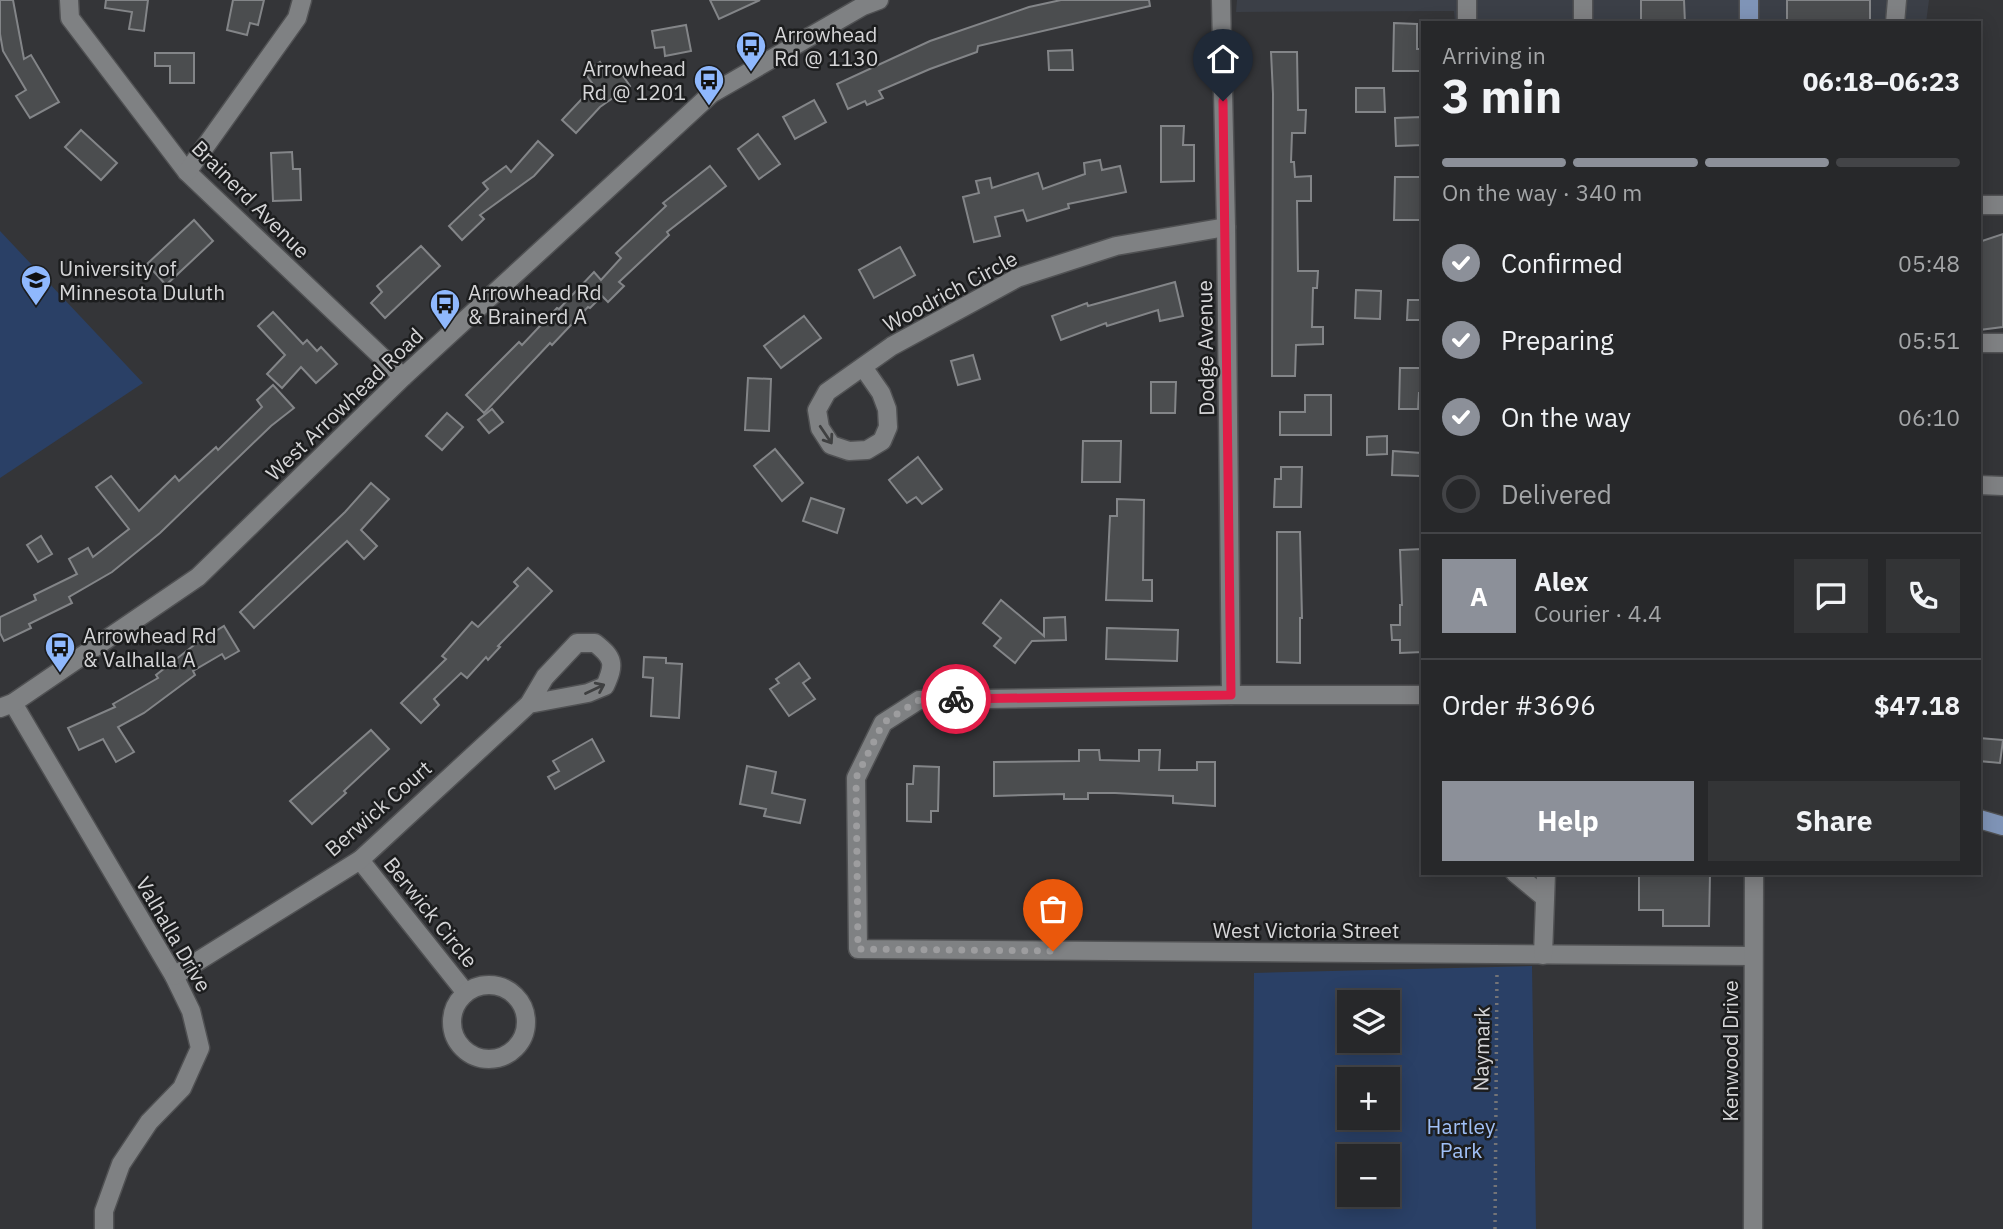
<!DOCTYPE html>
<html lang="en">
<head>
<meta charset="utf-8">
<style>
	:root { --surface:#27282a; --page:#333436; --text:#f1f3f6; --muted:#a4a6a8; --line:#434447; --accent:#8c9099 }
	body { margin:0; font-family:"IBM Plex Sans",sans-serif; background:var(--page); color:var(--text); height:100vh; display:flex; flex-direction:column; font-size:26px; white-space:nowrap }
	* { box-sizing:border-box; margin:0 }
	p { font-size:23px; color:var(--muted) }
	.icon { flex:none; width:38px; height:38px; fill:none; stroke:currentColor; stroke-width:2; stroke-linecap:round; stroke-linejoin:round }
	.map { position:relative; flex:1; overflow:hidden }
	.details { position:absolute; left:1421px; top:21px; width:560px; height:854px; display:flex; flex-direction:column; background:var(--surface); border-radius:0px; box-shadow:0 4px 18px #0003,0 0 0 2px var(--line) }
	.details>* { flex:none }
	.fabs { position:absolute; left:1337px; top:990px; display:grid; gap:14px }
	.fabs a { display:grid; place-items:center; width:63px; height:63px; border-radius:0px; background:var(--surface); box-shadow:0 4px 18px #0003,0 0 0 2px var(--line); font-size:35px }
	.pin { position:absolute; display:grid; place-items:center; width:60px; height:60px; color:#fff; margin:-72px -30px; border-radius:50% 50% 50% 0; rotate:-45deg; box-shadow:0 0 7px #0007 }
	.pin .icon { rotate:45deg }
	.courier { position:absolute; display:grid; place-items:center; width:70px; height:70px; margin:-35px; border:5px solid #e11d48; border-radius:50%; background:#fff; color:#222; box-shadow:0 2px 9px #0007 }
	.head em { font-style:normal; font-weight:800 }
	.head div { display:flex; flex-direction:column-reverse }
	.head { display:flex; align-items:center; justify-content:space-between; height:119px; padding:0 21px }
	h1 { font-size:46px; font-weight:800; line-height:52px }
	.bar { display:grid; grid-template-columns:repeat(4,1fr); gap:10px 7px; align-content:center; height:84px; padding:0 21px }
	.bar i { height:9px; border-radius:5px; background:var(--line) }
	.bar .selected { background:var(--accent) }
	.bar p { grid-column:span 4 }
	.line { display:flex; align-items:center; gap:18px; padding:0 21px; border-top:2px solid var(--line) }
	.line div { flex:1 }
	.round { display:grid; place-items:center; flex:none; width:74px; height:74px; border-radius:0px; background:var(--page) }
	ol { padding:0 21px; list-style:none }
	li { display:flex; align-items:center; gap:21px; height:77px }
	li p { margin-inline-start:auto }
	li .icon { padding:7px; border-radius:50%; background:var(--accent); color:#fff; stroke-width:4 }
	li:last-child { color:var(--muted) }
	li i { width:38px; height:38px; border:4px solid var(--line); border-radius:50% }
	.button { display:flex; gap:14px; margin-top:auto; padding:14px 21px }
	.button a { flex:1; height:80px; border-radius:0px; background:var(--accent); color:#fff; font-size:28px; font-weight:800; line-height:80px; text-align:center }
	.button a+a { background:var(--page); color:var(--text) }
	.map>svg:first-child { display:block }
</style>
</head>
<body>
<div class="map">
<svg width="2003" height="1229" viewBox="0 0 2003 1229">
	<rect width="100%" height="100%" fill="#343538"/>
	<polygon fill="#3b3f47" points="1237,0 1929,0 1926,23 1455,23 1454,11 1236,12"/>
	<g fill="#2a4066" fill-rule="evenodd">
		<polygon points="0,231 143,383 0,478"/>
		<path d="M1532,966L1536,1229H1252L1254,973ZM1349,1003H1388V1041H1349ZM1349,1080H1388V1118H1349ZM1349,1157H1388V1195H1349Z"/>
	</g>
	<g fill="#4b4d4f" stroke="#838588" stroke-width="2">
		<polygon points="0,0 13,0 24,59 31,55 59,102 30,118 16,96 26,90 3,51 0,34"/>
		<polygon points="106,0 148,0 144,31 129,29 132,12 105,8"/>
		<polygon points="233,0 264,0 258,25 250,23 247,35 227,30"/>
		<polygon points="710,0 760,0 719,19"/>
		<polygon points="1061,0 1149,0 1150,6 978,46 977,52 930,69 879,91 883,98 867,105 865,101 848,109 837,84 930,41 1029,7"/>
		<polygon points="1641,0 1684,0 1685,23 1641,23"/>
		<rect x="1787" y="0" width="83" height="23"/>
		<polygon points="1394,23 1417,24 1417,49 1421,49 1421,71 1393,71"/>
		<polygon points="686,25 691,51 665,56 664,47 655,48 652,31"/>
		<polygon points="1072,50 1073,70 1049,70 1048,51"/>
		<polygon points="1271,52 1297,52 1298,110 1306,110 1305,133 1292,133 1291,162 1294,162 1295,177 1311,176 1311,201 1297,201 1298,271 1318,271 1317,288 1313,288 1312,327 1323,327 1323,344 1296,345 1295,376 1272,376 1273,94"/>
		<polygon points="155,53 194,53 194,83 170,83 170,66 155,66"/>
		<polygon points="600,62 608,73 616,66 630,86 600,107 576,133 562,120 594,86 585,73"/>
		<polygon points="1356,88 1384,88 1385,112 1356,112"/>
		<polygon points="814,100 826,122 795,139 783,117"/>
		<polygon points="1421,117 1422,145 1396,146 1395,118"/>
		<polygon points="1161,126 1184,126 1183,145 1194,145 1194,181 1161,182"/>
		<polygon points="81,130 117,163 101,180 65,147"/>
		<polygon points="758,134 780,164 759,179 738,149"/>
		<polygon points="538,141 553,155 534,176 480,215 484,219 462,240 449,226 488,189 483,183 506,166 511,172"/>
		<polygon points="292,152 293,169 300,169 301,200 273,201 271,153"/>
		<polygon points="1100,160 1102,170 1120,166 1126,192 1068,204 1069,208 1027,221 1023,210 995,217 1000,236 974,242 963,197 979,193 976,181 990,178 992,188 1038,173 1043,189 1085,174 1084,163"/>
		<polygon points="710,166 726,186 667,232 669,235 619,282 624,286 608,302 602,296 590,308 588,307 552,345 550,343 484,413 466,395 519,342 522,345 557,308 559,309 594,272 601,280 621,258 616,253 666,206 663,203"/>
		<polygon points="1395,177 1420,177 1420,220 1394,220"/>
		<polygon points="194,220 213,241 166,285 147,264"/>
		<polygon points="2003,234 2003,327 1979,330 1979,242"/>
		<polygon points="421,246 440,266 385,318 371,303 382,292 377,286"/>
		<polygon points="900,247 915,275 874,298 859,270"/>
		<polygon points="1175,282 1183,316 1160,321 1158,310 1107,326 1106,323 1061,340 1052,316 1087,303 1088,306"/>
		<polygon points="1356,290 1381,291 1380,319 1355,318"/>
		<polygon points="1408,300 1423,300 1423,320 1407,320"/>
		<polygon points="273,312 303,344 307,340 317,351 321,347 337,364 316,383 301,367 282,388 267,374 285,355 258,326"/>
		<polygon points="804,316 821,338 781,368 764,346"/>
		<polygon points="973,355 980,379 958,385 951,361"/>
		<polygon points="1400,368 1423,368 1423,393 1419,393 1418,409 1399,409"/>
		<polygon points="748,378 771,379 769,431 745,430"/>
		<polygon points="1151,382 1176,382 1175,413 1151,413"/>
		<polygon points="273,385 294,408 271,426 160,533 112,572 69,597 72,603 29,624 31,628 4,641 0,633 0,617 36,600 34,595 77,574 69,559 88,548 93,557 129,529 96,487 111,476 139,511 175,476 179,481 216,447 218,450 262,407 257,400"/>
		<polygon points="1305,395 1331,395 1331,435 1280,435 1280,412 1305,412"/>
		<polygon points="492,409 503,422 489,433 478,420"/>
		<polygon points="447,413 463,427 442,450 426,436"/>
		<polygon points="1387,436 1387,454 1367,455 1367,437"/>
		<polygon points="1083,441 1121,441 1120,482 1082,482"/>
		<polygon points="775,449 803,483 782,501 754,466"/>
		<polygon points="1393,451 1421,453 1420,476 1392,475"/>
		<polygon points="918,457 942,489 922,504 916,497 907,503 889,480"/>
		<polygon points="1281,467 1302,467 1301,507 1274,507 1275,479 1281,479"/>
		<polygon points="371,483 389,499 361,530 377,546 364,559 347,541 254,628 240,612 345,512"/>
		<polygon points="811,498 844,509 837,533 803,521"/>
		<polygon points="1117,499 1144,500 1143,580 1152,580 1152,601 1106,600 1110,516 1117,516"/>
		<polygon points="1277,532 1300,532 1302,618 1300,618 1300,663 1277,662"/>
		<polygon points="41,536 52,554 38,562 27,545"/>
		<polygon points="1423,549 1423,652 1400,653 1400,640 1392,640 1391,625 1400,625 1400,605 1402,605 1400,550"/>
		<polygon points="528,568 552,591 498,646 500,647 488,660 486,657 467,678 461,673 434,699 439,705 421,723 401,703 446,659 442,656 472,622 478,627 518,586 514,582"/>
		<polygon points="1001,600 1044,636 1044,618 1065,617 1066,640 1032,641 1015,663 994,646 1001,638 983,623"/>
		<polygon points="224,626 239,651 225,659 222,654 193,671 195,675 144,713 118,727 134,752 116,762 103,739 79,750 68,728 115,707 113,704 158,678 156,675 198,642"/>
		<polygon points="1107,628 1178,630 1177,661 1106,659"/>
		<polygon points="644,657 666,658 666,663 682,664 679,718 651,716 653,678 643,677"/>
		<polygon points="799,663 810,678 803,683 815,699 789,716 770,689 779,683 776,679"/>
		<polygon points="371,730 389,749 344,791 346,793 312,824 290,801"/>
		<polygon points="1979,738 2003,740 2000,763 1979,761"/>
		<polygon points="592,739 604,761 555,789 548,777 559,771 553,761"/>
		<polygon points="1079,750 1099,750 1100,760 1139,761 1139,750 1160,750 1159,770 1197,770 1197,762 1215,762 1215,806 1173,803 1173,796 1115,793 1088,793 1088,799 1064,799 1064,794 994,796 994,762 1079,761"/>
		<polygon points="747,766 776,772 772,793 805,800 800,823 764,816 766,809 740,804"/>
		<polygon points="914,766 939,767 938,811 931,811 931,822 907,821 907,784 913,784"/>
		<polygon points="1639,873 1710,873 1709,926 1663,926 1663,910 1639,910"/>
	</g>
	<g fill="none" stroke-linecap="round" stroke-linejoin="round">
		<g stroke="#505153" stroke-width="21">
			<g id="minor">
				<polyline points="69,0 70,18 187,172 403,377"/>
				<polyline points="1221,0 1226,227 1231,695"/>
				<polyline points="1467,23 1467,0"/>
				<polyline points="1583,23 1583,0"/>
				<polyline points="1895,23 1897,0"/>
				<polyline points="187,172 297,18 302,0"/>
				<polyline points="1979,205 2003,205"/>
				<polyline points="1979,343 2003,343"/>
				<polyline points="863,367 881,393 887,409 888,427 882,441 867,450 849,451 831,445 820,428 817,410 827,392 892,346 1017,278 1116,246 1226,227"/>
				<polyline points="1979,485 2003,486"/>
				<polyline points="1423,695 1231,695 919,700 883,723 856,778 858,949 1753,956"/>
				<polyline points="13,703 174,976 191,1011 200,1048 182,1088 149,1122 121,1164 104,1211 104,1229"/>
				<polyline points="0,708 13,703 198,577 403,377 711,94 863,6 879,0"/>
				<polyline points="360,860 466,993"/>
				<polyline points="1515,873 1544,897"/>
				<polyline points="1543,955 1546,873"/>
				<path d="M174,976L360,860L529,704L545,677L577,643H595C614,658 615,664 605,686L588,693L529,704"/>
				<circle cx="489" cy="1022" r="37"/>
				<polyline points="1753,1229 1754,873"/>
			</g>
		</g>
		<g stroke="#505153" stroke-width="21">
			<g id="major">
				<polyline points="1749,23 1749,0"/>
				<polyline points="1979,819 2003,826"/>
			</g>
		</g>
		<polyline stroke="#747477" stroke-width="3.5" stroke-dasharray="2 5" stroke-linecap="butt" points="1495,1229 1497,970"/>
		<use href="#minor" stroke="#7f8183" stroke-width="18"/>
		<use href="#major" stroke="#7f94b7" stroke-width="18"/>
	</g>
	<defs><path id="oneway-shaft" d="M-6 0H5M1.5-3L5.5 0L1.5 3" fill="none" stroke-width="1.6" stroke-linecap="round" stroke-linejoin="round" transform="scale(1.75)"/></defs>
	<g stroke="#3f4041">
		<use href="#oneway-shaft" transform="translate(826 435) rotate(56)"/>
		<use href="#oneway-shaft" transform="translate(595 689) rotate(-25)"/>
	</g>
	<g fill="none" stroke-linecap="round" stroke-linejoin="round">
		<polyline stroke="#9d9d9f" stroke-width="7" stroke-dasharray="0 12.6" points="956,699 919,700 883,723 856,778 858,949 1053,951"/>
		<polyline stroke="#e11d48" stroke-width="9" points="956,699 1231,695 1223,101"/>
	</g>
	<defs>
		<g id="bus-pin" transform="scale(1.575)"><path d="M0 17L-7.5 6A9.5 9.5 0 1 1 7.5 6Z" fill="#8fb8fd" stroke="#1c1d1e"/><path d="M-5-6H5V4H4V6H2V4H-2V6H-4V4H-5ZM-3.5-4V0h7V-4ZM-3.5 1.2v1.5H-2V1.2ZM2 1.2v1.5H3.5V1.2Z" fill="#111"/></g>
		<g id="university-pin" transform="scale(1.575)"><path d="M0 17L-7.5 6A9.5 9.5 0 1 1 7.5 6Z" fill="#8fb8fd" stroke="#1c1d1e"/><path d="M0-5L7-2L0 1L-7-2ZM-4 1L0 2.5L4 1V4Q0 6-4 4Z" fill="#111"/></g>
	</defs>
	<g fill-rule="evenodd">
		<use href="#bus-pin" x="751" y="46"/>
		<use href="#bus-pin" x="709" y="80"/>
		<use href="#university-pin" x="36" y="280"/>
		<use href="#bus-pin" x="445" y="304"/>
		<use href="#bus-pin" x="60" y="647"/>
	</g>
	<g text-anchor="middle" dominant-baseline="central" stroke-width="5" stroke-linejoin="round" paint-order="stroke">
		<g font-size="21" fill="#d5d5d7" stroke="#1c1d1e" text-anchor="start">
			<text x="774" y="34">Arrowhead<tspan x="774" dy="24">Rd @ 1130</tspan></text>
			<text x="686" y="68" text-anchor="end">Arrowhead<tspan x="686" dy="24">Rd @ 1201</tspan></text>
			<text x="59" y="268">University of<tspan x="59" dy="24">Minnesota Duluth</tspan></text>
			<text x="468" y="292">Arrowhead Rd<tspan x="468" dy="24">&amp; Brainerd A</tspan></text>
			<text x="83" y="635">Arrowhead Rd<tspan x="83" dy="24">&amp; Valhalla A</tspan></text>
		</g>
		<g font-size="21" fill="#d5d5d7" stroke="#1c1d1e">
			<text transform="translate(251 199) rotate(45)">Brainerd Avenue</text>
			<text transform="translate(950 291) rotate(-28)">Woodrich Circle</text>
			<text transform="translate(1205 348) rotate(-91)">Dodge Avenue</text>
			<text transform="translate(344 404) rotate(-44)">West Arrowhead Road</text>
			<text transform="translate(378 808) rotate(-41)">Berwick Court</text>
			<text transform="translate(431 912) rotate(51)">Berwick Circle</text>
			<text x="1306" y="930">West Victoria Street</text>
			<text transform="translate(174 934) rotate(60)">Valhalla Drive</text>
			<text transform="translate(1481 1049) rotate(-89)">Naymark</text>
			<text transform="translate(1730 1051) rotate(-90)">Kenwood Drive</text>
		</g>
		<g font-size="21" fill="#a0c0f7" stroke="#1c1d1e">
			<text x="1461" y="1126">Hartley<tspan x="1461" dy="24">Park</tspan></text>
		</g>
	</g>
</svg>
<div class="fabs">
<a><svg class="icon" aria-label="layers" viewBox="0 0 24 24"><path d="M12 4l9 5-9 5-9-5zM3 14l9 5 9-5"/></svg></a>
<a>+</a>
<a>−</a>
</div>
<div class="pin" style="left:1053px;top:951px;background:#ea580c"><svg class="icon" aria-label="bag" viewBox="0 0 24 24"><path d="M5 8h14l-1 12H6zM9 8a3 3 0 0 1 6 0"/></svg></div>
<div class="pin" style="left:1223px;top:101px;background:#1f2937"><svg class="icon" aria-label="home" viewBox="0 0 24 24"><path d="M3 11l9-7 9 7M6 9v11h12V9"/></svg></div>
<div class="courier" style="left:956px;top:699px"><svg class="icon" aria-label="bike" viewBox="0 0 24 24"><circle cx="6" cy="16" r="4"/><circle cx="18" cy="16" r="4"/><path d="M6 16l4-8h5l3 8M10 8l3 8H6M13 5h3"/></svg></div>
<section class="details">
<div class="head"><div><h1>3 min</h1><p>Arriving in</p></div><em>06:18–06:23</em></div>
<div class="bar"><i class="selected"></i><i class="selected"></i><i class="selected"></i><i></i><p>On the way · 340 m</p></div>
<ol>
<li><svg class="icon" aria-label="check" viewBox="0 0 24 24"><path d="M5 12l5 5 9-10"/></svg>Confirmed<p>05:48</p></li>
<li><svg class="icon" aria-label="check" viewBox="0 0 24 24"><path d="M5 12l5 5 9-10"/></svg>Preparing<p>05:51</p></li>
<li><svg class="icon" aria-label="check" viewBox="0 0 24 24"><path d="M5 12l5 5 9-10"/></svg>On the way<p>06:10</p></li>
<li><i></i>Delivered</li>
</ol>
<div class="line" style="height:126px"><b class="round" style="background:var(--accent);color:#fff">A</b><div><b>Alex</b><p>Courier · 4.4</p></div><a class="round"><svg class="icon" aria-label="chat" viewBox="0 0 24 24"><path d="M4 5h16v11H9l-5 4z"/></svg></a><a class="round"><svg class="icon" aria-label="phone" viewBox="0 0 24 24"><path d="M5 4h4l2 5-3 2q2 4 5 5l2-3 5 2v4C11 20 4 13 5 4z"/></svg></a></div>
<div class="line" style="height:91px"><div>Order #3696</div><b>$47.18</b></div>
<div class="button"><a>Help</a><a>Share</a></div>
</section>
</div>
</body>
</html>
